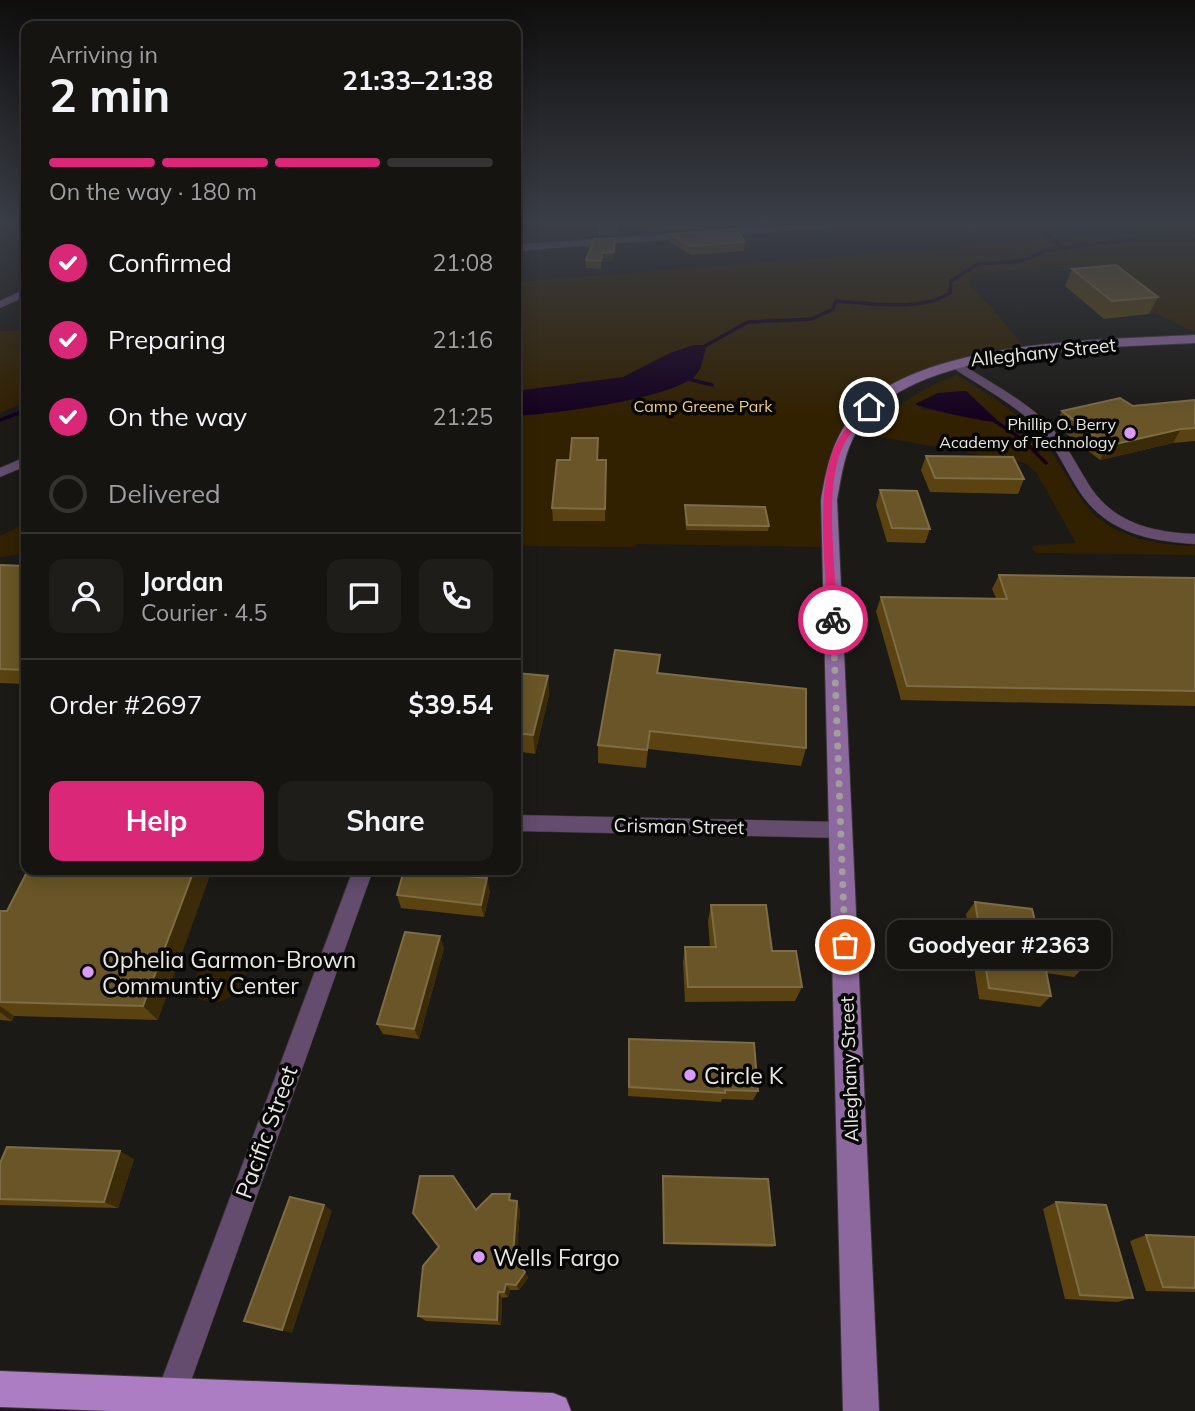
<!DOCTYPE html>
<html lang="en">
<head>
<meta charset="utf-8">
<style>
	:root { --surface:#151411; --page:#1e1d1a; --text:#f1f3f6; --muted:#9d9e9f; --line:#343331; --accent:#db2777 }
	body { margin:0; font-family:Mulish,sans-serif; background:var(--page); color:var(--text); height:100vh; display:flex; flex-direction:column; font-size:26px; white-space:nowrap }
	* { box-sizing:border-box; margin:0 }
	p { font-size:23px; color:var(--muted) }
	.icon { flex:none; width:38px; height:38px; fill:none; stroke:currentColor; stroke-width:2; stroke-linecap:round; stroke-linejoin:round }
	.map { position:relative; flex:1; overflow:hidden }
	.details { position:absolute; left:21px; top:21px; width:500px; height:854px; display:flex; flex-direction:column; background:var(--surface); border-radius:14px; box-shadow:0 4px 18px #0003,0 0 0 2px var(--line) }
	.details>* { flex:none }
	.pin { position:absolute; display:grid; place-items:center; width:60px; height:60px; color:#fff; margin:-30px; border:4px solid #fff; border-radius:50%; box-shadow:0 2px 7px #0007 }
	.courier { position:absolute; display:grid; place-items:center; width:70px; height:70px; margin:-35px; border:5px solid #db2777; border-radius:50%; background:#fff; color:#222; box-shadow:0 2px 9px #0007 }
	.bubble { position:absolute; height:49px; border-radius:14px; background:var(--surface); box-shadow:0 4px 18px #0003,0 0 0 2px var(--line); font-size:23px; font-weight:700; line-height:49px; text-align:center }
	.summary em { font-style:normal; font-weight:700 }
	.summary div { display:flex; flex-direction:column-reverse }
	.summary { display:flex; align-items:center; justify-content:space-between; height:119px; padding:0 28px }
	h1 { font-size:46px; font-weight:700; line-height:52px }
	.bar { display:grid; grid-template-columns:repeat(4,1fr); gap:10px 7px; align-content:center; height:84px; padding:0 28px }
	.bar i { height:9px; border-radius:5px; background:var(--line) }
	.bar .active { background:var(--accent) }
	.bar p { grid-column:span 4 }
	.line { display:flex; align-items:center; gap:18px; padding:0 28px; border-top:2px solid var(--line) }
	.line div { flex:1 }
	.round { display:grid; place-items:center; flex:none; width:74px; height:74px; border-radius:14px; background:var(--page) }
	ol { padding:0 28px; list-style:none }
	li { display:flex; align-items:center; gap:21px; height:77px }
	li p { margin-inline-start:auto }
	li .icon { padding:7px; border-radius:50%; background:var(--accent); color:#fff; stroke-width:4 }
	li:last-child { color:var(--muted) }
	li i { width:38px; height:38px; border:4px solid var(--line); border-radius:50% }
	.primary-button { display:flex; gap:14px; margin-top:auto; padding:14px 28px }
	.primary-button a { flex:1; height:80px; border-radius:14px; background:var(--accent); color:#fff; font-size:28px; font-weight:700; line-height:80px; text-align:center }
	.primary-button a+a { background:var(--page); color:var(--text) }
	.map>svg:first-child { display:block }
</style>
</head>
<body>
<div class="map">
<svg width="1195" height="1411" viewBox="0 0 1195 1411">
	<rect width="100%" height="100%" fill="#1c1a17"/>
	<g fill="#322100" fill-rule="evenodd">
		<polygon points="1163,223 1195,223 1195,332 1154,313 1088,265 982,273 969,277 970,285 993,309 1026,350 907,380 844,433 827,547 637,544 634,547 516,546 516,282 1153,231 1160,228"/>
		<polygon points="0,331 26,331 26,401 0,413"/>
		<path d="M957,375C985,393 1017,411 1039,436C1057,456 1068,481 1084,503C1107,536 1157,546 1195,546V555L1038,553L1032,550L1033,546L1076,543L1036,472L1025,463L871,435C893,405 922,388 957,375ZM966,391L996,419C980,423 942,411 921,409L938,393Z"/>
		<polygon points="26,523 26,553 0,557 0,536"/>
		<path d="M244,954L249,960C249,985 224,1014 198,998C186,962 216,956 244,954Z"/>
	</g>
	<g fill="#15001f">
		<path d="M694,345H707C703,354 703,368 696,375C673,399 552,414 516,416V391L623,377L670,353Z"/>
		<path d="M966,391L996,419L995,422C985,422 919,407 915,404L938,393Z"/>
	</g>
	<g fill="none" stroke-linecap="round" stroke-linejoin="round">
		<g stroke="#15001f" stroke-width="3.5">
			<polyline points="1042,231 1062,247"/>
			<path d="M703,347L748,322L812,319L833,309L836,301C869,303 922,312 950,293L951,281L978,264L1022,261L1047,250L1137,239H1195"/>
			<polyline points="685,378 712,385"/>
			<polyline points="989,417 1023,440 1046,463"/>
			<polyline points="0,420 26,410"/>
		</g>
		<g stroke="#393734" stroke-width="1">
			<g id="street">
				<polygon points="816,223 857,223 852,226 516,251 516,245"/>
				<polygon points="26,289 26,296 0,308 0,301"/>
				<path d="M950,362H958C989,382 1024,399 1050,426C1065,442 1075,462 1086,480C1110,522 1149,532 1195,534V544C1146,541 1102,531 1076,486C1065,468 1056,448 1042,432C1016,404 981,387 950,366Z"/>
				<polygon points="26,457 26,466 0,477 0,468"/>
				<polygon points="516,815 841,822 848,824 851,830 848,836 841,838 516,831"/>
				<polygon points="353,870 373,870 186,1395 181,1405 171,1410 161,1405 156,1395"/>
			</g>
		</g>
		<g stroke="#393734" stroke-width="2">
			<path id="secondary" d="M1195,335V343C1105,348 918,346 861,425C845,447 842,473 837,500L879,1411H843L821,500C826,471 831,445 848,421C907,339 1103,340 1195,335Z"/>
		</g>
		<g stroke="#393734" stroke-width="2">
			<polygon id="primary" points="0,1371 553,1393 566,1398 571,1411 111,1411 0,1407"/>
		</g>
		<use href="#street" fill="#634c6e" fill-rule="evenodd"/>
		<use href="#secondary" fill="#8d689e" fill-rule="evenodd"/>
		<use href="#primary" fill="#ad7dc4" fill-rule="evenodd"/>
	</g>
	<g fill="#5a4310">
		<polygon points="600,223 618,223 617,235 598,236 598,228"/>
		<polygon points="636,223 728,223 728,227 652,232"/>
		<polygon points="964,223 1027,223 1026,226 973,231"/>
		<polygon points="669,234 745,242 744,251 691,255 669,242"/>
		<polygon points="615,238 613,260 602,262 601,269 586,268 586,260"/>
		<polygon points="1072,269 1158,297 1149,314 1104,319 1065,286"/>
		<polygon points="1195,400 1195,441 1173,443 1100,460 1055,425 1062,411 1133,406"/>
		<polygon points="926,456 1024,479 1018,494 930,492 921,470"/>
		<polygon points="598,460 606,460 605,521 553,521 552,508"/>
		<polygon points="880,490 930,529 925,543 887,542 876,505"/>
		<polygon points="685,505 769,526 768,531 686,530"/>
		<polygon points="0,565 26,566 26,684 0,683"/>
		<polygon points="999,575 1195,578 1195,706 901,700 876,611 881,597 996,598 992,589"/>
		<polygon points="660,655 658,673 806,748 801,766 648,749 646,768 598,763 598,745"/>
		<polygon points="516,673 548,676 549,695 535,754 516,751"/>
		<polygon points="28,870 158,1020 14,1016 12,1021 0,1020 0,911 7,911"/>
		<polygon points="490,891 484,917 401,908 397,895"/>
		<polygon points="975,902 1037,929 1086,965 1074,977 1046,973 1051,996 1040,1007 979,999 966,914"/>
		<polygon points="711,905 772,951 802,987 795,1001 685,1002 683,962 685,947 710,947 708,921"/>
		<polygon points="444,948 419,1039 383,1034 377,1024"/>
		<polygon points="629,1039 758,1091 753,1100 722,1099 721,1102 628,1096"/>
		<polygon points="134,1159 118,1208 0,1205 0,1163"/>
		<polygon points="663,1176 775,1245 773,1247 663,1244"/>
		<polygon points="513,1201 520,1210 516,1260 528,1278 519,1290 510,1290 508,1297 502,1298 501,1325 426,1321 418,1316 439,1247 476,1210"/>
		<polygon points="1056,1202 1133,1298 1117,1302 1065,1299 1043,1209"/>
		<polygon points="1146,1235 1195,1237 1195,1292 1146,1291 1130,1241"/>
	</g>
	<g fill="#3b2b09">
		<polygon points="976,223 1027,223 1026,226 973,231"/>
		<polygon points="615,238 613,260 602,262 601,269 602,253"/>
		<polygon points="1181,429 1173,443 1100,460 1107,446"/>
		<polygon points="548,676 549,695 535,754 533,735"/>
		<polygon points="194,870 212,870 158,1020 143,1006"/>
		<polygon points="487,878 490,891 484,917 481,905"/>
		<polygon points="440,936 444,948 419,1039 414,1029"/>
		<polygon points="0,1006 14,1016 12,1021 0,1012"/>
		<polygon points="120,1151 134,1159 118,1208 104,1202"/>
		<polygon points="517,1201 520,1210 516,1261 513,1255"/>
		<polygon points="324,1205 332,1211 292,1333 282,1330"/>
		<polygon points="525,1272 528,1278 519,1290 516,1285"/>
		<polygon points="506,1284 510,1290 508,1297 504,1292"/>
		<polygon points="498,1292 502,1298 501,1325 497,1320"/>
	</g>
	<g fill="#695527" stroke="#7d6c44" stroke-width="2">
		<polygon points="600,223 617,223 617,227 598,228"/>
		<polygon points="736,229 745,242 691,246 669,234"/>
		<polygon points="615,238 614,252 602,253 601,261 586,260 594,239"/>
		<polygon points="1116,265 1158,297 1112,301 1072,269"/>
		<polygon points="1120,398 1133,406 1195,400 1195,428 1181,429 1107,446 1062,411"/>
		<polygon points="572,438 598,438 597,460 606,460 605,509 552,508 557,460 570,460"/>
		<polygon points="926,456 1013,457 1024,479 935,478"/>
		<polygon points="880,490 917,491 930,529 892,528"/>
		<polygon points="685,505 765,507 769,526 687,525"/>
		<polygon points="0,565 26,566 26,670 0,669"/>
		<polygon points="999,575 1195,578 1195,691 907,686 881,597 1007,599"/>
		<polygon points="615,650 660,655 657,673 806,689 806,748 650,731 647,750 598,745"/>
		<polygon points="516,673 548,676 533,735 516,733"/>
		<polygon points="28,870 194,870 143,1006 0,1002 0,911 7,911"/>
		<polygon points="404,870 487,878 481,905 397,895"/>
		<polygon points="975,902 1032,909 1037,929 1079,934 1086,965 1044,960 1051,996 989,988"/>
		<polygon points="711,905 766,905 772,951 796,951 802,987 688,987 685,947 716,947"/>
		<polygon points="405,932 440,936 414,1029 377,1024"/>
		<polygon points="629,1039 754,1043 758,1091 725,1090 725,1093 629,1087"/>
		<polygon points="7,1147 120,1151 104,1202 0,1199 0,1163"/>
		<polygon points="420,1176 453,1176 476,1210 492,1194 510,1194 509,1200 517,1201 513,1255 525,1272 516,1285 506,1284 504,1292 498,1292 497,1320 418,1316 423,1266 439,1247 413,1213"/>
		<polygon points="663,1176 768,1179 775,1245 664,1243"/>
		<polygon points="290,1197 324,1205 282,1330 244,1321"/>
		<polygon points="1056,1202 1106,1205 1133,1298 1080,1295"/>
		<polygon points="1146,1235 1195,1237 1195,1288 1163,1287"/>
	</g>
	<linearGradient id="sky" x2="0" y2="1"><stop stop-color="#0f0e0d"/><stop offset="0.53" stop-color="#3a3e47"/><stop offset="1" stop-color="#3a3e47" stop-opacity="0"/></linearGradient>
	<rect width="1195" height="420" fill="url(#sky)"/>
	<path fill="#db2777" d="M866,405L873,407C861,421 848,433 841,451C824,493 836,573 838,620L833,624L828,620C826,572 816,498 832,453C839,434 853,420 866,405Z"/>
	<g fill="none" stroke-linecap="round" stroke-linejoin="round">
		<polyline stroke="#a19f9c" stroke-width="7" stroke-dasharray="0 12.6" points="833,620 845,945"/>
	</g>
	<g fill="#da9af7" stroke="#060605" stroke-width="2.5">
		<circle cx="1130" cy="433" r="7"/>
		<circle cx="88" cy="972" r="7"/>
		<circle cx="690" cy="1075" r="7"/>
		<circle cx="479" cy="1257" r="7"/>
	</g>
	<g text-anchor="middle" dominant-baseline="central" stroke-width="7" stroke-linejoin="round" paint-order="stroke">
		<g font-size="16" fill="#f3ca7f" stroke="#060605">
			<text x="703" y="406">Camp Greene Park</text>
		</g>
		<g font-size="16" fill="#e8e7e4" stroke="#060605" text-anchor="end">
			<text x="1116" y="424">Phillip O. Berry<tspan x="1116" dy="18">Academy of Technology</tspan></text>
		</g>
		<g font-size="19" fill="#e8e7e4" stroke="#060605">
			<text transform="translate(1043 352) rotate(-6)">Alleghany Street</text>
			<text transform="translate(679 826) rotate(1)">Crisman Street</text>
			<text transform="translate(849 1069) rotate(-92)">Alleghany Street</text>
		</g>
		<g font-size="23" fill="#e8e7e4" stroke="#060605" text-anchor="start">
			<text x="102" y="959">Ophelia Garmon-Brown<tspan x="102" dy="26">Communtiy Center</tspan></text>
			<text x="704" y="1075">Circle K</text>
			<text x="493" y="1257">Wells Fargo</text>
		</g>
		<g font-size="23" fill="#e8e7e4" stroke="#060605">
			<text transform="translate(266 1132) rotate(-70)">Pacific Street</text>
		</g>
	</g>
</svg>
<div class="pin" style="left:845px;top:945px;background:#ea580c"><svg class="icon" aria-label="bag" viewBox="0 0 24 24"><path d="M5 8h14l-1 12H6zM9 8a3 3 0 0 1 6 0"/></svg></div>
<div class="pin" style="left:869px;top:407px;background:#1f2937"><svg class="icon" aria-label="home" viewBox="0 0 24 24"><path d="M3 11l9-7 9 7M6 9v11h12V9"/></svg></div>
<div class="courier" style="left:833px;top:620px"><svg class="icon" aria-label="bike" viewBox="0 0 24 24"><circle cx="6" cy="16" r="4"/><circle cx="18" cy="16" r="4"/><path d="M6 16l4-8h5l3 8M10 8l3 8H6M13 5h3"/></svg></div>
<div class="bubble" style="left:887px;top:920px;width:224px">Goodyear #2363</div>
<section class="details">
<div class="summary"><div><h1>2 min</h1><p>Arriving in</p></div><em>21:33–21:38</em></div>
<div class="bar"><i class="active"></i><i class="active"></i><i class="active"></i><i></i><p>On the way · 180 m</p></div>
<ol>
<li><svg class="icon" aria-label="check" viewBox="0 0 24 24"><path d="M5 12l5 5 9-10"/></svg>Confirmed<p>21:08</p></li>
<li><svg class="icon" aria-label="check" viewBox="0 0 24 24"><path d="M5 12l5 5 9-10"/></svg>Preparing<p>21:16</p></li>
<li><svg class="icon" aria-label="check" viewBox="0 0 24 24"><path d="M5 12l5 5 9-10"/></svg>On the way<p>21:25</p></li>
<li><i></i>Delivered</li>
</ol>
<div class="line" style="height:126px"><a class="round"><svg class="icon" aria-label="person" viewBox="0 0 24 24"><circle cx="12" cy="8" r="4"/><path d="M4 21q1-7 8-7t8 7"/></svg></a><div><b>Jordan</b><p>Courier · 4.5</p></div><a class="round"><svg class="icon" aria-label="chat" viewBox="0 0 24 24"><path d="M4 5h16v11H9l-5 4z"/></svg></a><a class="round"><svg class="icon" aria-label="phone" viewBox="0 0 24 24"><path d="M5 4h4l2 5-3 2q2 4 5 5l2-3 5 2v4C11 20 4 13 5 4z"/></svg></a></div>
<div class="line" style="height:91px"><div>Order #2697</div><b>$39.54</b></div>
<div class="primary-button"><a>Help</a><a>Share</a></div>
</section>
</div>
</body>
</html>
